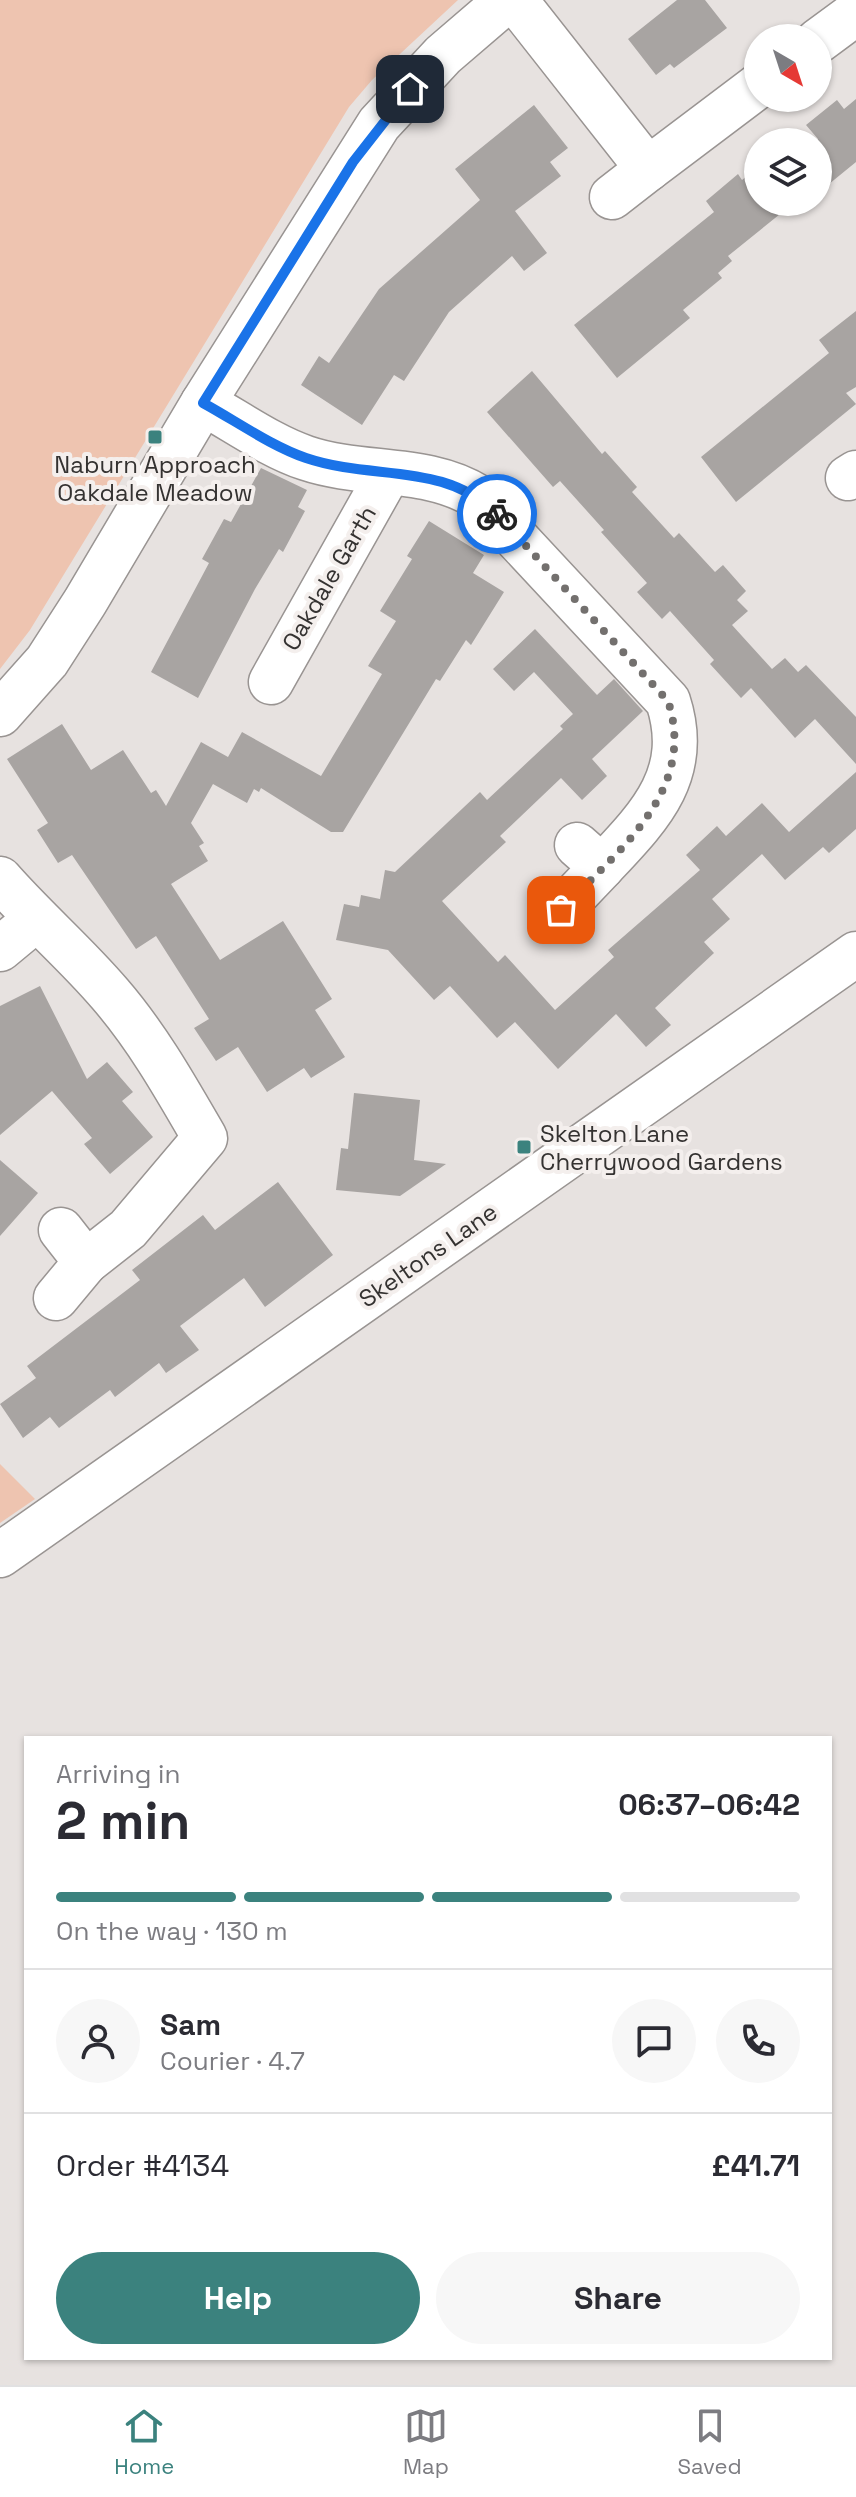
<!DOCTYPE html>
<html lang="en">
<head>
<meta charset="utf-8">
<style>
	:root { --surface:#fff; --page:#f7f7f7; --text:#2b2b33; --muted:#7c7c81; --line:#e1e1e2; --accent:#3b827e }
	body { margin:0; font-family:"Space Grotesk",sans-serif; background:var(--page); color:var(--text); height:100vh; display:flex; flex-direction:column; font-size:30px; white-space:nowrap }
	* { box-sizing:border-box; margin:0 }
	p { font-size:26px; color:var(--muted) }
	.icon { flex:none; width:44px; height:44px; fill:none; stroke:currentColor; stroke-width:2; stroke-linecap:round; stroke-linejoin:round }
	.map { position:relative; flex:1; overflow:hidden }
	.sheet { position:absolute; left:24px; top:1736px; width:808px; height:624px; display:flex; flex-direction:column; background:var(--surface); border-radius:0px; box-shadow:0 2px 6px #0004 }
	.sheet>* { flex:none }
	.needle { width:52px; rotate:141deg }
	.controls { position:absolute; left:744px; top:24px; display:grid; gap:16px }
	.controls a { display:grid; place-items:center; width:88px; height:88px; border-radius:50%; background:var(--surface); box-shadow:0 2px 6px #0004; font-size:40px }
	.pin { position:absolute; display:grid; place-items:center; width:68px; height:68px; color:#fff; margin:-34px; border-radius:16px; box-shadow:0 4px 12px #0006 }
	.courier { position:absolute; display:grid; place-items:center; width:80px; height:80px; margin:-40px; border:6px solid #1a73e8; border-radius:50%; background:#fff; color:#222; box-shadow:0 2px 10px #0007 }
	.headline em { font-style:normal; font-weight:700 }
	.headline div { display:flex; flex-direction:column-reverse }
	.headline { display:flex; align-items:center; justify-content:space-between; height:136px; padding:0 32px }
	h1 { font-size:52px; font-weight:700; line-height:60px }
	.bar { display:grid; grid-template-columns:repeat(4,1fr); gap:12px 8px; align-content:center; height:96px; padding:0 32px }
	.bar i { height:10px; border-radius:6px; background:var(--line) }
	.bar .active { background:var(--accent) }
	.bar p { grid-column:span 4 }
	.line { display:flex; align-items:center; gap:20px; padding:0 32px; border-top:2px solid var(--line) }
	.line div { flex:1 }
	.round { display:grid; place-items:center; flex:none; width:84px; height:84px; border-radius:42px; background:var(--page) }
	.cta { display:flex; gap:16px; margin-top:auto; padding:16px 32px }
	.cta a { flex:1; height:92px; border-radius:48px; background:var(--accent); color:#fff; font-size:32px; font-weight:700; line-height:92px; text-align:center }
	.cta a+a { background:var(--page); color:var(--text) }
	.tabs { display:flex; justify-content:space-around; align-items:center; height:112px; border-top:2px solid var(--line); background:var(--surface); font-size:22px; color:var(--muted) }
	.tabs a { display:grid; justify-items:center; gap:4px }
	.tabs .active { color:var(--accent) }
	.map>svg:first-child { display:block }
</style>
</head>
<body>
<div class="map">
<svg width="856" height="2385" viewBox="0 0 856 2385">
	<rect width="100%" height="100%" fill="#e7e2e0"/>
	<g fill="#eec4b0">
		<polygon points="0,0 458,0 372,80 349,107 30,630 0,669"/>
		<polygon points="0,1464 35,1499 0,1523"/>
	</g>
	<g fill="#a8a4a2">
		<polygon points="677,0 705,0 727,28 674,68 670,64 656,75 628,39"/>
		<polygon points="856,99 856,162 818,193 818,139 806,125 837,100 844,109"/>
		<polygon points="534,105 568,148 550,162 561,176 515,211 547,253 524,271 512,256 449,312 404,381 394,375 362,425 301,385 319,356 329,363 379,289 480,200 455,169"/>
		<polygon points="758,167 758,202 795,202 728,256 732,261 718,273 722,278 683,310 690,318 617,378 574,325 714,212 706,201 738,174 742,180"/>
		<polygon points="856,311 856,387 846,393 856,404 736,502 701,457 829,353 819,340"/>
		<polygon points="532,371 602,454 605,451 637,487 632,492 674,538 679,533 715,572 723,565 746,591 737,600 748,611 732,625 772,669 785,658 798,672 806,665 856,717 856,764 815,719 795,738 751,688 741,698 710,664 714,660 670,611 662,619 637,592 647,583 601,532 604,530 560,481 553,487 487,412"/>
		<polygon points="261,468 307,490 298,507 305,511 283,552 279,549 255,589 198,698 151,672 209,563 202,559 224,519 231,522"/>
		<polygon points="429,521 484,555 473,573 504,592 471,645 466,640 440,681 436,679 343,832 331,832 261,788 259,792 254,789 247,803 213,784 191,823 204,843 199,846 208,861 171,884 220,960 283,921 332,999 315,1010 345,1057 311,1078 304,1068 267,1092 238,1047 216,1061 194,1028 209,1019 156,936 136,949 72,855 58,863 37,830 48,823 7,759 62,724 91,770 123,750 151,793 156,790 166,806 201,742 228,757 242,732 321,776 382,674 368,666 396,621 380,611 412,559 407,556"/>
		<polygon points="535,629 597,695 614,679 643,711 592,759 607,776 582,800 561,778 500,836 506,842 442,901 498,962 505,955 555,1010 614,957 608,950 700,870 686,855 717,826 726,836 762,803 789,832 856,772 856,829 829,853 823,847 785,880 762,854 712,899 730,919 704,942 714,953 655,1008 671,1025 646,1047 616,1014 558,1069 515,1022 497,1038 450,986 434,1000 388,950 336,940 344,904 359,907 361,895 380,899 385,870 395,872 480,792 487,800 563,729 560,726 573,714 534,672 514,691 493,669"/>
		<polygon points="40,986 87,1079 107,1062 133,1092 122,1101 153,1137 110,1174 84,1144 92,1138 52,1091 0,1135 0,1006"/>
		<polygon points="354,1093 420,1100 414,1160 446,1164 400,1196 336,1190 341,1148 348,1149"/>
		<polygon points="0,1160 38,1193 0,1236"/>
		<polygon points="278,1182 333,1255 265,1307 244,1278 180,1326 199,1350 166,1373 159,1363 115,1397 110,1390 59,1428 50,1417 23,1438 0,1404 36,1378 27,1366 140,1280 132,1270 203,1215 215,1230"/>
	</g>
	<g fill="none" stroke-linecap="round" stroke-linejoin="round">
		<g stroke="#999492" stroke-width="47">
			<g id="minor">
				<polyline points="515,0 648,169 758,86"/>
				<polyline points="818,41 856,13"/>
				<polyline points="612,197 648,169"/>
				<path d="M203,403C236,421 270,446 306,458C362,477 427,465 478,497L668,701C692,775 649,817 602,867"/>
				<polyline points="848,478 856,473"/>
				<polyline points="271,682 388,474"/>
				<polyline points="0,714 47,661 85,602 203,403 379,124 443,55 507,0"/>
				<path d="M0,879C35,919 76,954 110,994C148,1038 176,1088 205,1138L128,1229L86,1262"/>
				<polyline points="561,910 602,867 577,845"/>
				<polyline points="0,949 35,920"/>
				<polyline points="56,1298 86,1262 61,1230"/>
			</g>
		</g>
		<g stroke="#999492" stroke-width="47">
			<polyline id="tertiary" points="0,1555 856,954"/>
		</g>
		<use href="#minor" stroke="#fff" stroke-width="44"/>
		<use href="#tertiary" stroke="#fff" stroke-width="44"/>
	</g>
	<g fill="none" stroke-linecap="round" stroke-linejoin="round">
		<path stroke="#73706e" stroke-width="8" stroke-dasharray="0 14.4" d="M497,514L668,701C698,792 616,852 561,910"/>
		<path stroke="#1a73e8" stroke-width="10" d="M410,89L353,162L203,403C236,421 271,446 306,458C374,481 443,461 497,514"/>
	</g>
	<g fill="#3b827e" stroke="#f4efed" stroke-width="3">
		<rect x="147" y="429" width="16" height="16" rx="4"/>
		<rect x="516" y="1139" width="16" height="16" rx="4"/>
	</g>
	<g text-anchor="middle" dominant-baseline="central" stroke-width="8" stroke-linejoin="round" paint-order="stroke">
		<g font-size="24" fill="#343231" stroke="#f4efed">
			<text x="155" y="464">Naburn Approach<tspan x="155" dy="28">Oakdale Meadow</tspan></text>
			<text x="540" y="1133" text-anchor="start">Skelton Lane<tspan x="540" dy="28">Cherrywood Gardens</tspan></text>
		</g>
		<g font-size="24" fill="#343231" stroke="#f4efed">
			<text transform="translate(329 578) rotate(-60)">Oakdale Garth</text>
			<text transform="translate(428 1255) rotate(-35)">Skeltons Lane</text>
		</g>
	</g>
</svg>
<div class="controls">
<a><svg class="needle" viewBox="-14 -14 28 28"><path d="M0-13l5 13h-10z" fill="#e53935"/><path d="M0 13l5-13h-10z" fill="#7c7c81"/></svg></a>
<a><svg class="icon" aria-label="layers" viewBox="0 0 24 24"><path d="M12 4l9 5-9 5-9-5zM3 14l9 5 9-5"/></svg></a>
</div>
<div class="pin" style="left:561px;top:910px;background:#ea580c"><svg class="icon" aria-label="bag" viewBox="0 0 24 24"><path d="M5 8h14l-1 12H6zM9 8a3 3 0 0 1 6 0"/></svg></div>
<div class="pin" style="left:410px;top:89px;background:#1f2937"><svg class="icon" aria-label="home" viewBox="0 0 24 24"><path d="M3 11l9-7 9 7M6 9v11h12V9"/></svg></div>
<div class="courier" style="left:497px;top:514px"><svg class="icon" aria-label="bike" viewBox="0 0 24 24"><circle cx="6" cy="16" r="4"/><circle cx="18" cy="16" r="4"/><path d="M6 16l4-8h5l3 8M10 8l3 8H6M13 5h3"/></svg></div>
<section class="sheet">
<div class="headline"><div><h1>2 min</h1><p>Arriving in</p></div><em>06:37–06:42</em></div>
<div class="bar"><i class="active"></i><i class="active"></i><i class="active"></i><i></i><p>On the way · 130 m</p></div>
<div class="line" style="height:144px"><a class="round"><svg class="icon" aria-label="person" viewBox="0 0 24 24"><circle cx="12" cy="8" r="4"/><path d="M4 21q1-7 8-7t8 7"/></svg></a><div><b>Sam</b><p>Courier · 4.7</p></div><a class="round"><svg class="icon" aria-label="chat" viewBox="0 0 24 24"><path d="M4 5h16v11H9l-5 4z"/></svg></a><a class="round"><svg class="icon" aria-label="phone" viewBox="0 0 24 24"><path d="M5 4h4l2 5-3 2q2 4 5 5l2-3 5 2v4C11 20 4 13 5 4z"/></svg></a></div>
<div class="line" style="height:104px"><div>Order #4134</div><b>£41.71</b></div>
<div class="cta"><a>Help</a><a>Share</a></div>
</section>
</div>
<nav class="tabs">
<a class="active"><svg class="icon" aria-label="home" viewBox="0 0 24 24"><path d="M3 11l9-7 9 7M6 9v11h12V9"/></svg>Home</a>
<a><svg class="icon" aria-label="map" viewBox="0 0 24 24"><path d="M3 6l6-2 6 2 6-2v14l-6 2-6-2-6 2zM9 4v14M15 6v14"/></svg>Map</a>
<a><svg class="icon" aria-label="saved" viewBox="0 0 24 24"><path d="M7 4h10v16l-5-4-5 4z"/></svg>Saved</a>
</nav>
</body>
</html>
